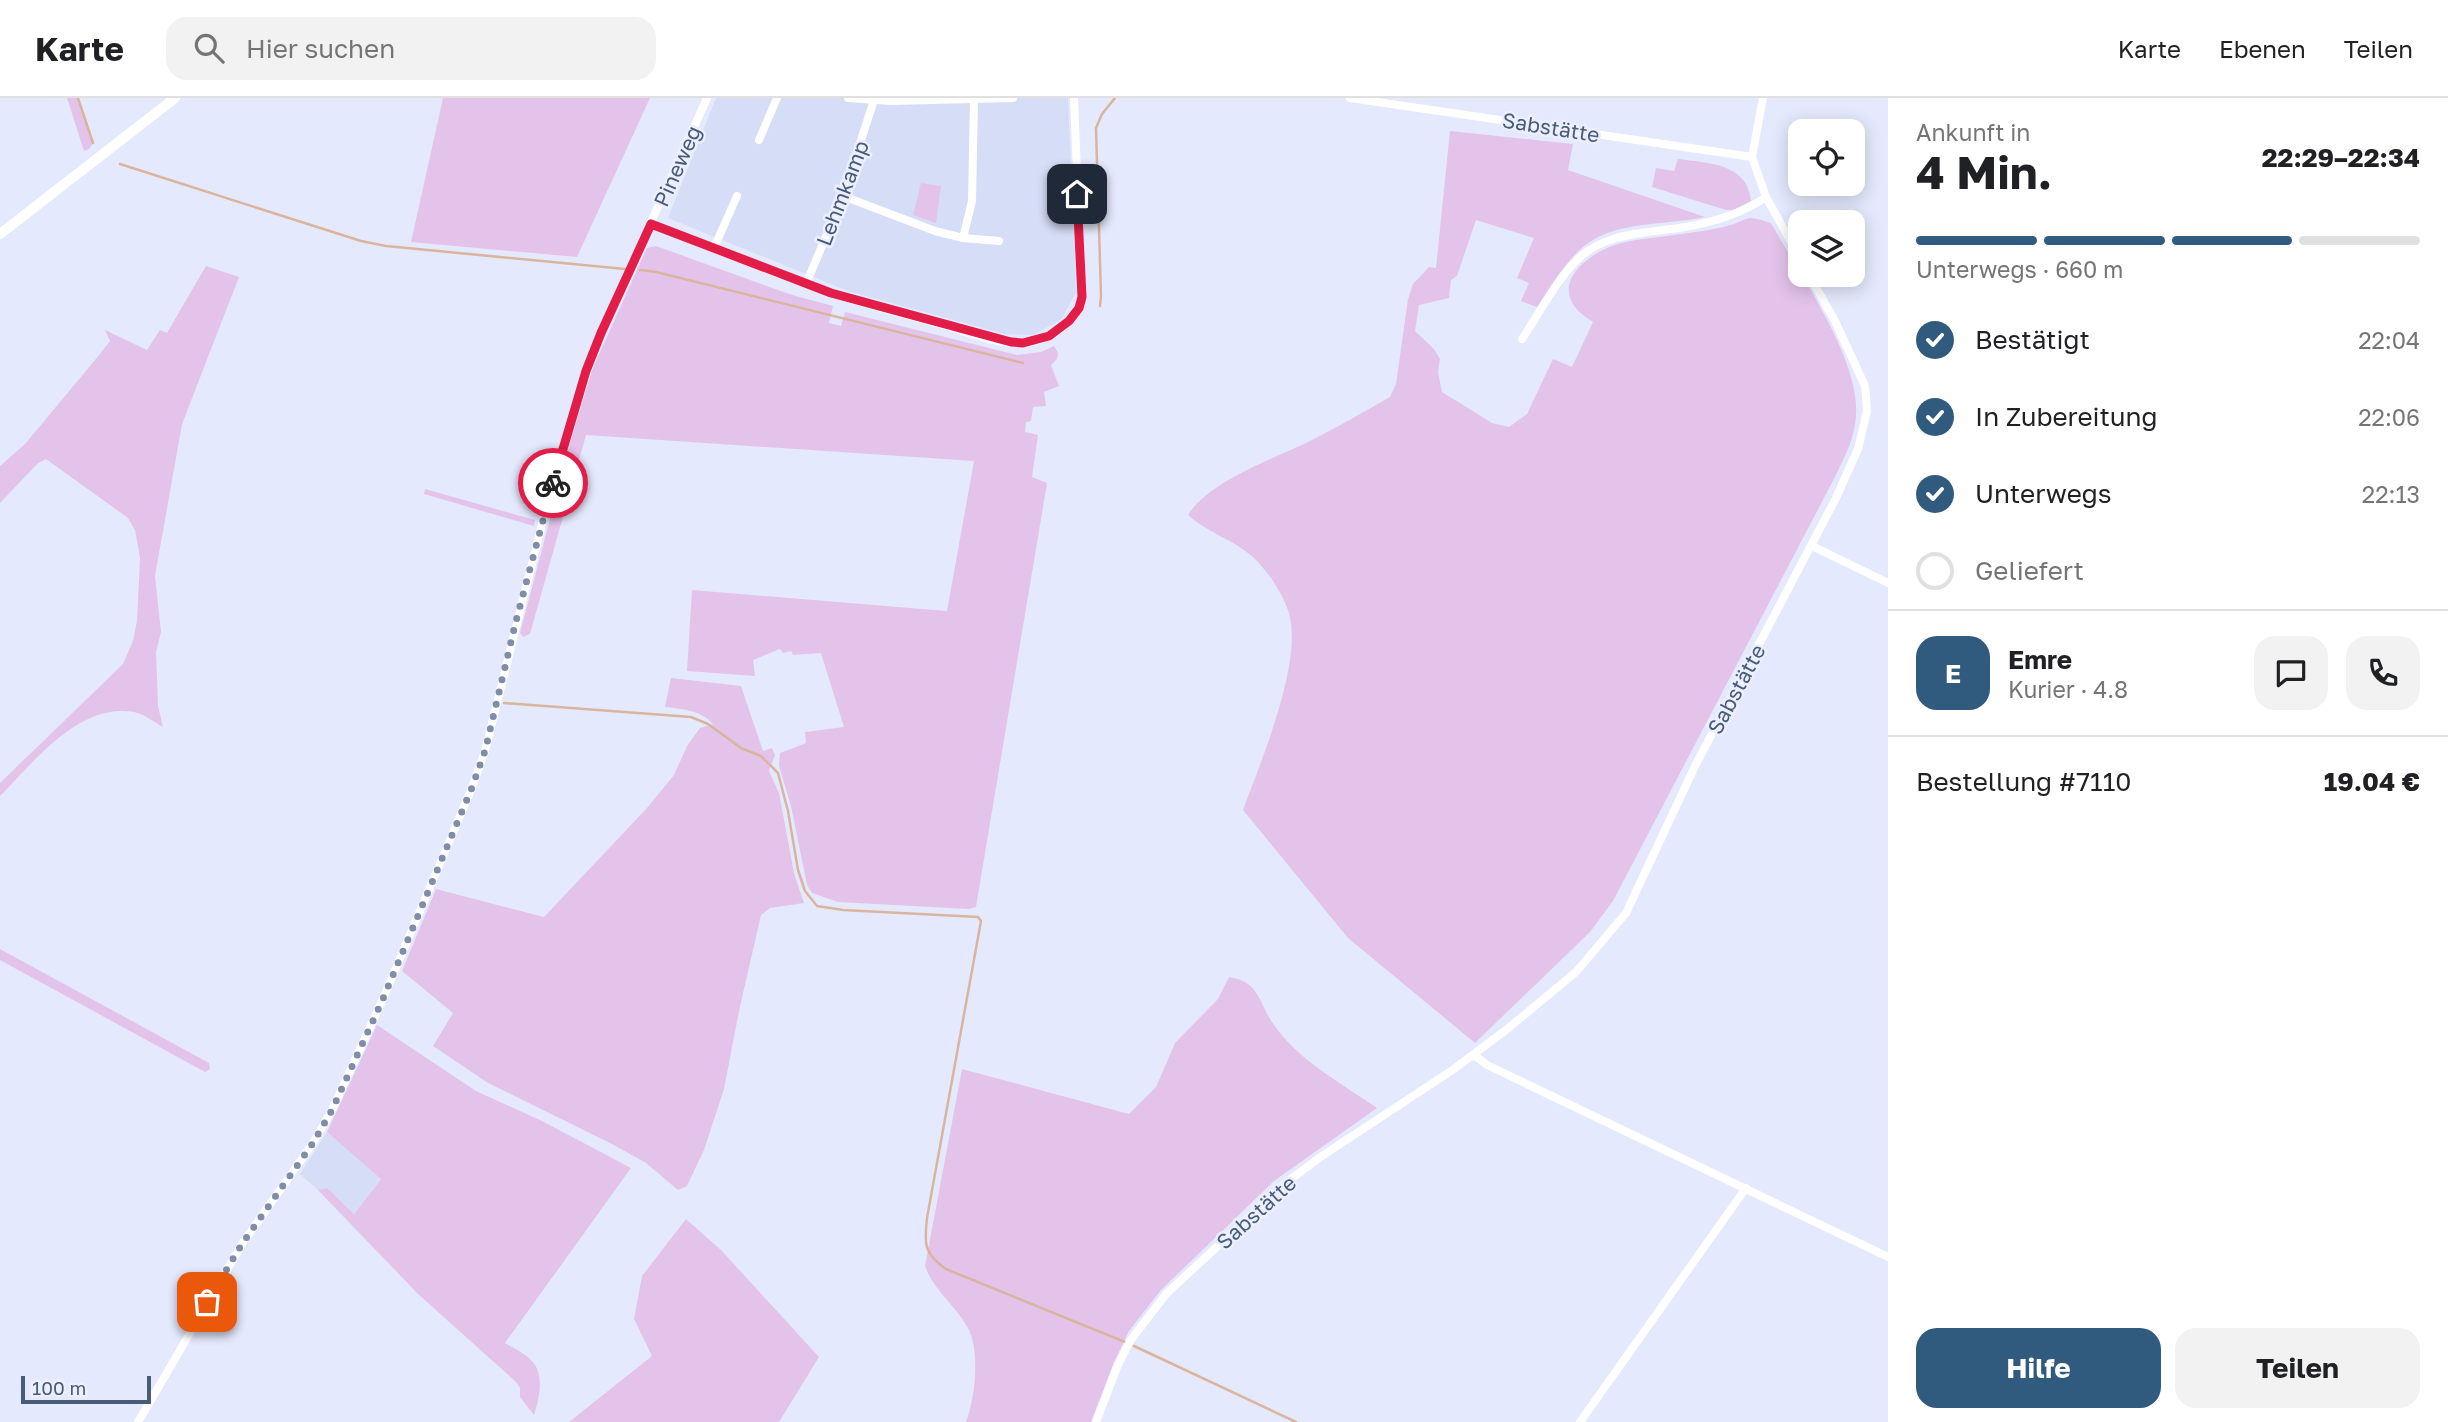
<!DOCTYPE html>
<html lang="de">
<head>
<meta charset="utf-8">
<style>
	:root { --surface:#fff; --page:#f2f2f2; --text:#202124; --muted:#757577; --line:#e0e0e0; --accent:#315b7e }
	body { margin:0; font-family:"Golos Text",sans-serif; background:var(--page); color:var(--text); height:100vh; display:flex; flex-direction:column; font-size:26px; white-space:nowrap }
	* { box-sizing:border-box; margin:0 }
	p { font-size:23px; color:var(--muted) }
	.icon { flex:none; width:38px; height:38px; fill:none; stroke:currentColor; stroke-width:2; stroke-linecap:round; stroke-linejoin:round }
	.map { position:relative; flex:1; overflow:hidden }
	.side { display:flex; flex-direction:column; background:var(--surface); width:560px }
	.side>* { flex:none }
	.controls { position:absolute; left:1788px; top:21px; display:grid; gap:14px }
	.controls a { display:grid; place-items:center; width:77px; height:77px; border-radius:14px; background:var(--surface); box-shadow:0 4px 18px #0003; font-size:35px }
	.scale { position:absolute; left:21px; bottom:18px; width:130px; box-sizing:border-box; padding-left:7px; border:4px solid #495c77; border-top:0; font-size:19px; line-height:24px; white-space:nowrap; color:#495c77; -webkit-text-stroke:5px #ecefff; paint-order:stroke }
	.pin { position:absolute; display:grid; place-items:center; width:60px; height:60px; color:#fff; margin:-30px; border-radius:14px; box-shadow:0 4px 10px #0006 }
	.courier { position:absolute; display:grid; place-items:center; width:70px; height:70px; margin:-35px; border:5px solid #e11d48; border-radius:50%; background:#fff; color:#222; box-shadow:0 2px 9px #0007 }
	.overview em { font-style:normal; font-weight:700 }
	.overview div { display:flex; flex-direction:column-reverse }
	.overview { display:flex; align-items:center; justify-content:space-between; height:119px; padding:0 28px }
	h1 { font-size:46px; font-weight:700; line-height:52px }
	.bar { display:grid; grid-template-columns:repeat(4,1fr); gap:10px 7px; align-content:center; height:84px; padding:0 28px }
	.bar i { height:9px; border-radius:5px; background:var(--line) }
	.bar .current { background:var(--accent) }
	.bar p { grid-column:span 4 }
	.line { display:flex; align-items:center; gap:18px; padding:0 28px; border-top:2px solid var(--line) }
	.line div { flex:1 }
	.round { display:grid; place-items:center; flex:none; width:74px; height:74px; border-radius:21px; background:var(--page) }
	ol { padding:0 28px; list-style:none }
	li { display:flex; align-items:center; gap:21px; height:77px }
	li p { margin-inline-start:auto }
	li .icon { padding:7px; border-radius:50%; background:var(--accent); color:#fff; stroke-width:4 }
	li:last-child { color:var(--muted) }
	li i { width:38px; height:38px; border:4px solid var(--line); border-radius:50% }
	.action { display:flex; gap:14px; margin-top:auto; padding:14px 28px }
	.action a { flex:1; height:80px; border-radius:21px; background:var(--accent); color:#fff; font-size:28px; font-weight:700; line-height:80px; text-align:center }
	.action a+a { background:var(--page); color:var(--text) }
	header { display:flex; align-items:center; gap:42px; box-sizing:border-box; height:98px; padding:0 35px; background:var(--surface); border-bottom:2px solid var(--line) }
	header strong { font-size:33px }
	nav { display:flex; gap:38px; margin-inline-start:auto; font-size:24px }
	.search { width:490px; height:63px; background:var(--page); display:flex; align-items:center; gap:18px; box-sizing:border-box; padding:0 24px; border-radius:21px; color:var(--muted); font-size:26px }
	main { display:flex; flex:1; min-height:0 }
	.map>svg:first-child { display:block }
</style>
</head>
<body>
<header>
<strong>Karte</strong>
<div class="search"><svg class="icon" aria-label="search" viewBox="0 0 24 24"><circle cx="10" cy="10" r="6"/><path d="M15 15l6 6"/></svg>Hier suchen</div>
<nav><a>Karte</a><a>Ebenen</a><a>Teilen</a></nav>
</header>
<main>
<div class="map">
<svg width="1888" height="1324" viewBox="0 0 1888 1324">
	<rect width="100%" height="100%" fill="#e5e9fd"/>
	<g fill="#d6ddf7">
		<polygon points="716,0 1068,0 1076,194 1062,221 1033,237 1005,236 848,193 668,120"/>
		<polygon points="327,1034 381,1080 354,1116 327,1090 318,1092 300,1076"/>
	</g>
	<g fill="#e4c3eb">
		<polygon points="67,0 78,0 93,45 89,51 84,53"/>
		<polygon points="443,0 650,0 577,159 411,144"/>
		<path d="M1450,33L1573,46L1568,72L1705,119C1669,127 1619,123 1588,145C1567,160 1552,188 1537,209L1521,203L1529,185L1517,180L1534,140L1476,122L1457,178L1451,182L1449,200L1419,207L1415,233L1434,251L1440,261L1438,274L1442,294L1492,325L1509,329L1527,316L1553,261L1572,269L1593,224C1547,197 1574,163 1612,148C1635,140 1657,140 1681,136C1698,134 1718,131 1734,126C1739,124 1744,121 1750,120C1756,120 1764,123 1771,125L1775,132C1802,180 1860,262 1856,317C1855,339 1845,358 1836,377L1613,803L1590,834L1475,945L1348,840L1243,712C1261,663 1303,565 1289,515C1283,496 1269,475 1255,461C1236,442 1207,435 1188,417C1208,384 1273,361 1308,344C1336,330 1363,314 1390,299L1396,286L1408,201L1413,186L1429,169L1436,170Z"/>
		<path d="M1678,61C1707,65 1748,65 1751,103L1734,112H1726L1652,89L1656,70L1674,73Z"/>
		<polygon points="921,85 941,88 936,125 913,117"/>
		<polygon points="656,148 792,197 833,208 829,225 841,228 845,214 1017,257 1041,254 1054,248 1058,255 1057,261 1051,267 1059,288 1044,294 1046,308 1033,309 1031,323 1026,324 1025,334 1038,337 1032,379 1047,385 976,809 969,811 838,804 812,795 807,787 791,708 779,668 780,655 806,645 805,634 844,629 821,555 793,557 791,553 783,555 780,551 753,562 755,578 687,573 692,492 947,513 974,363 586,337 530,536 523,539 520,535 570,345 592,272 647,150"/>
		<path d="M206,168L239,179L182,326L155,478L161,534L156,554L158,608L163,629C154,624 144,616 134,614C79,604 34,664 0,698V685L123,566L133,543L137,523L140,460L135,432L128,420L46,361L38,365L0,405V368L25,346L100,256L110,243L105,232L147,252L160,232L167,235Z"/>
		<polygon points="425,391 535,422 534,428 424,396"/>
		<path d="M671,580L741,588L763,653L772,650L775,657L769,673L779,695L794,775L804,805L770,810L761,817L739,913L724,991L704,1052L687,1088L678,1092L646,1065L612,1046L488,985L433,948L453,915L402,873L436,791L544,819L647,710L674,677L687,648L700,630L713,626C701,612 682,611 665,609Z"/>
		<polygon points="0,851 209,965 210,971 205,974 0,862"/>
		<path d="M1229,879C1259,884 1258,902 1272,924C1296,961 1341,985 1377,1010L1274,1083L1161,1192L1129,1233L1114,1264L1091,1324H966C975,1300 980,1256 969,1232C957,1208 935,1195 925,1168L962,971L1129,1016L1156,989L1175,945L1218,901Z"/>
		<path d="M377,927L476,993L540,1022L631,1070L505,1245C513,1250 525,1255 532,1263C545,1277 539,1301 534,1317L520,1299V1290L516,1284L418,1196L318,1092L327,1090L354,1116L381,1081L327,1034Z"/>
		<polygon points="686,1121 722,1153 819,1259 779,1324 569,1324 652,1258 634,1221 642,1178"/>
	</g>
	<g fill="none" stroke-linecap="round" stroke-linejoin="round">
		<g stroke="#dab59e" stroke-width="2.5">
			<polyline points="78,0 93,45"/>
			<polyline points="120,66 361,143 386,148 625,171"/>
			<polyline points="640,172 656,174 1023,265"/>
			<polyline points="1100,208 1101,198 1096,30 1102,16 1115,0"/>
			<path d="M504,605L691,619L708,626L741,650L761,658L778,675L788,713L798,772L805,793L817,808L843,812L978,819L981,823L927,1120C924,1146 924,1156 946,1171L1125,1244"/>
			<polyline points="1134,1248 1296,1324"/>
		</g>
		<g stroke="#fff" stroke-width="8">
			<polyline points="848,0 891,3 1013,0"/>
			<polyline points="1350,0 1752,59"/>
			<polyline points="1763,0 1752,59 1766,99 1801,162"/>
			<polyline points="759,42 777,0"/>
			<polyline points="843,98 935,133 963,140 999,143"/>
			<path d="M651,126C711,149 770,174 831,195C867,207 904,216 940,226C964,233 998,247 1023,245C1049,244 1076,224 1082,199L1074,0"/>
			<polyline points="963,140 972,103 974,1"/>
			<polyline points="714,150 737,98"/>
			<polyline points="806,186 843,98 874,2"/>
			<path d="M1522,241C1540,215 1555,183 1578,161C1605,134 1650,135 1685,129C1715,124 1741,116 1766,99"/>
			<polyline points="1812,448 1888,485"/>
			<polyline points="1474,957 1487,967 1888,1159"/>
			<polyline points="138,1324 242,1146 313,1045 332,1012 382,903 471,692 485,653 543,422 574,311 601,235 707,0"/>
			<polyline points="1096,1324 1117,1269 1130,1243 1166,1196 1288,1083 1322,1058 1454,971 1506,932 1576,874 1626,815 1696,666 1836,400 1858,351 1867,313 1865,288 1835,223 1809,177"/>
			<polyline points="1580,1324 1746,1090"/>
		</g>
		<polyline stroke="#fff" stroke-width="10" points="0,136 175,0"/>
	</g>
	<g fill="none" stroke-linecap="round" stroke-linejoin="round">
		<polyline stroke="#808da6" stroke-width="7" stroke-dasharray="0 12.6" points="207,1204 242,1146 313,1045 332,1012 382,903 471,692 485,653 516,523 553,385"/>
		<polyline stroke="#e11d48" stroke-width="9" points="553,385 586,273 601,235 651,126 831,195 1011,244 1023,245 1049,238 1069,223 1079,210 1082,199 1077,96"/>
	</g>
	<g text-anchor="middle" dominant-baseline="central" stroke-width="5" stroke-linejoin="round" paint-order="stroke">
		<g font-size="21" fill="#495c77" stroke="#ecefff">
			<text transform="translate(1551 29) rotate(9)">Sabstätte</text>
			<text transform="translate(677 68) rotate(-66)">Pineweg</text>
			<text transform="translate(842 95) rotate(-69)">Lehmkamp</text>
			<text transform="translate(1736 591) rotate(-62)">Sabstätte</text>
			<text transform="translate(1256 1114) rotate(-42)">Sabstätte</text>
		</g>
	</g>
</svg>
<div class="controls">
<a><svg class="icon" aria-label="locate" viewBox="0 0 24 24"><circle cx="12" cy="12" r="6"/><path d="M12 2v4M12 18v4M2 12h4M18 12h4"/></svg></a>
<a><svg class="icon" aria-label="layers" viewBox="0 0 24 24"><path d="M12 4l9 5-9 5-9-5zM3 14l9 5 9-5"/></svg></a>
</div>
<div class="scale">100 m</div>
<div class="pin" style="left:207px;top:1204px;background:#ea580c"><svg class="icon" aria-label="bag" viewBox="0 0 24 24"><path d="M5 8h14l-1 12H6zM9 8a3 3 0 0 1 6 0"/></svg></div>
<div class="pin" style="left:1077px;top:96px;background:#1f2937"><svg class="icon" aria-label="home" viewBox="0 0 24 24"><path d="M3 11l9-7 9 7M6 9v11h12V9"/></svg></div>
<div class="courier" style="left:553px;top:385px"><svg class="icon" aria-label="bike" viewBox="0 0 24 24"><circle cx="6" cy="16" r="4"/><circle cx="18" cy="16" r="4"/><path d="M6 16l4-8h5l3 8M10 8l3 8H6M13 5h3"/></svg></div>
</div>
<section class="side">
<div class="overview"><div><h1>4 Min.</h1><p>Ankunft in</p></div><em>22:29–22:34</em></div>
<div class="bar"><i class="current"></i><i class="current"></i><i class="current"></i><i></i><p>Unterwegs · 660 m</p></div>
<ol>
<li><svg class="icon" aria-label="check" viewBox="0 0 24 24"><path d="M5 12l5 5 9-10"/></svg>Bestätigt<p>22:04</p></li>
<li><svg class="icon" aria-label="check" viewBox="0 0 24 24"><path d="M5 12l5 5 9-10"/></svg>In Zubereitung<p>22:06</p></li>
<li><svg class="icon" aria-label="check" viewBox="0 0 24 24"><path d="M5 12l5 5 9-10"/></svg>Unterwegs<p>22:13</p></li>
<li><i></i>Geliefert</li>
</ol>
<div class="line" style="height:126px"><b class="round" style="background:var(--accent);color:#fff">E</b><div><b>Emre</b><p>Kurier · 4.8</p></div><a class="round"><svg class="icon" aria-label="chat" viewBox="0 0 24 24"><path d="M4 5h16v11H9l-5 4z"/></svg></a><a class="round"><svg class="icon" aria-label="phone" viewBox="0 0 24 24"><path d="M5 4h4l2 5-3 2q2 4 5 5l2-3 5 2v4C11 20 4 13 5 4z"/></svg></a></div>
<div class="line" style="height:91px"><div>Bestellung #7110</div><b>19.04 €</b></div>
<div class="action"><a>Hilfe</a><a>Teilen</a></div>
</section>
</main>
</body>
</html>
